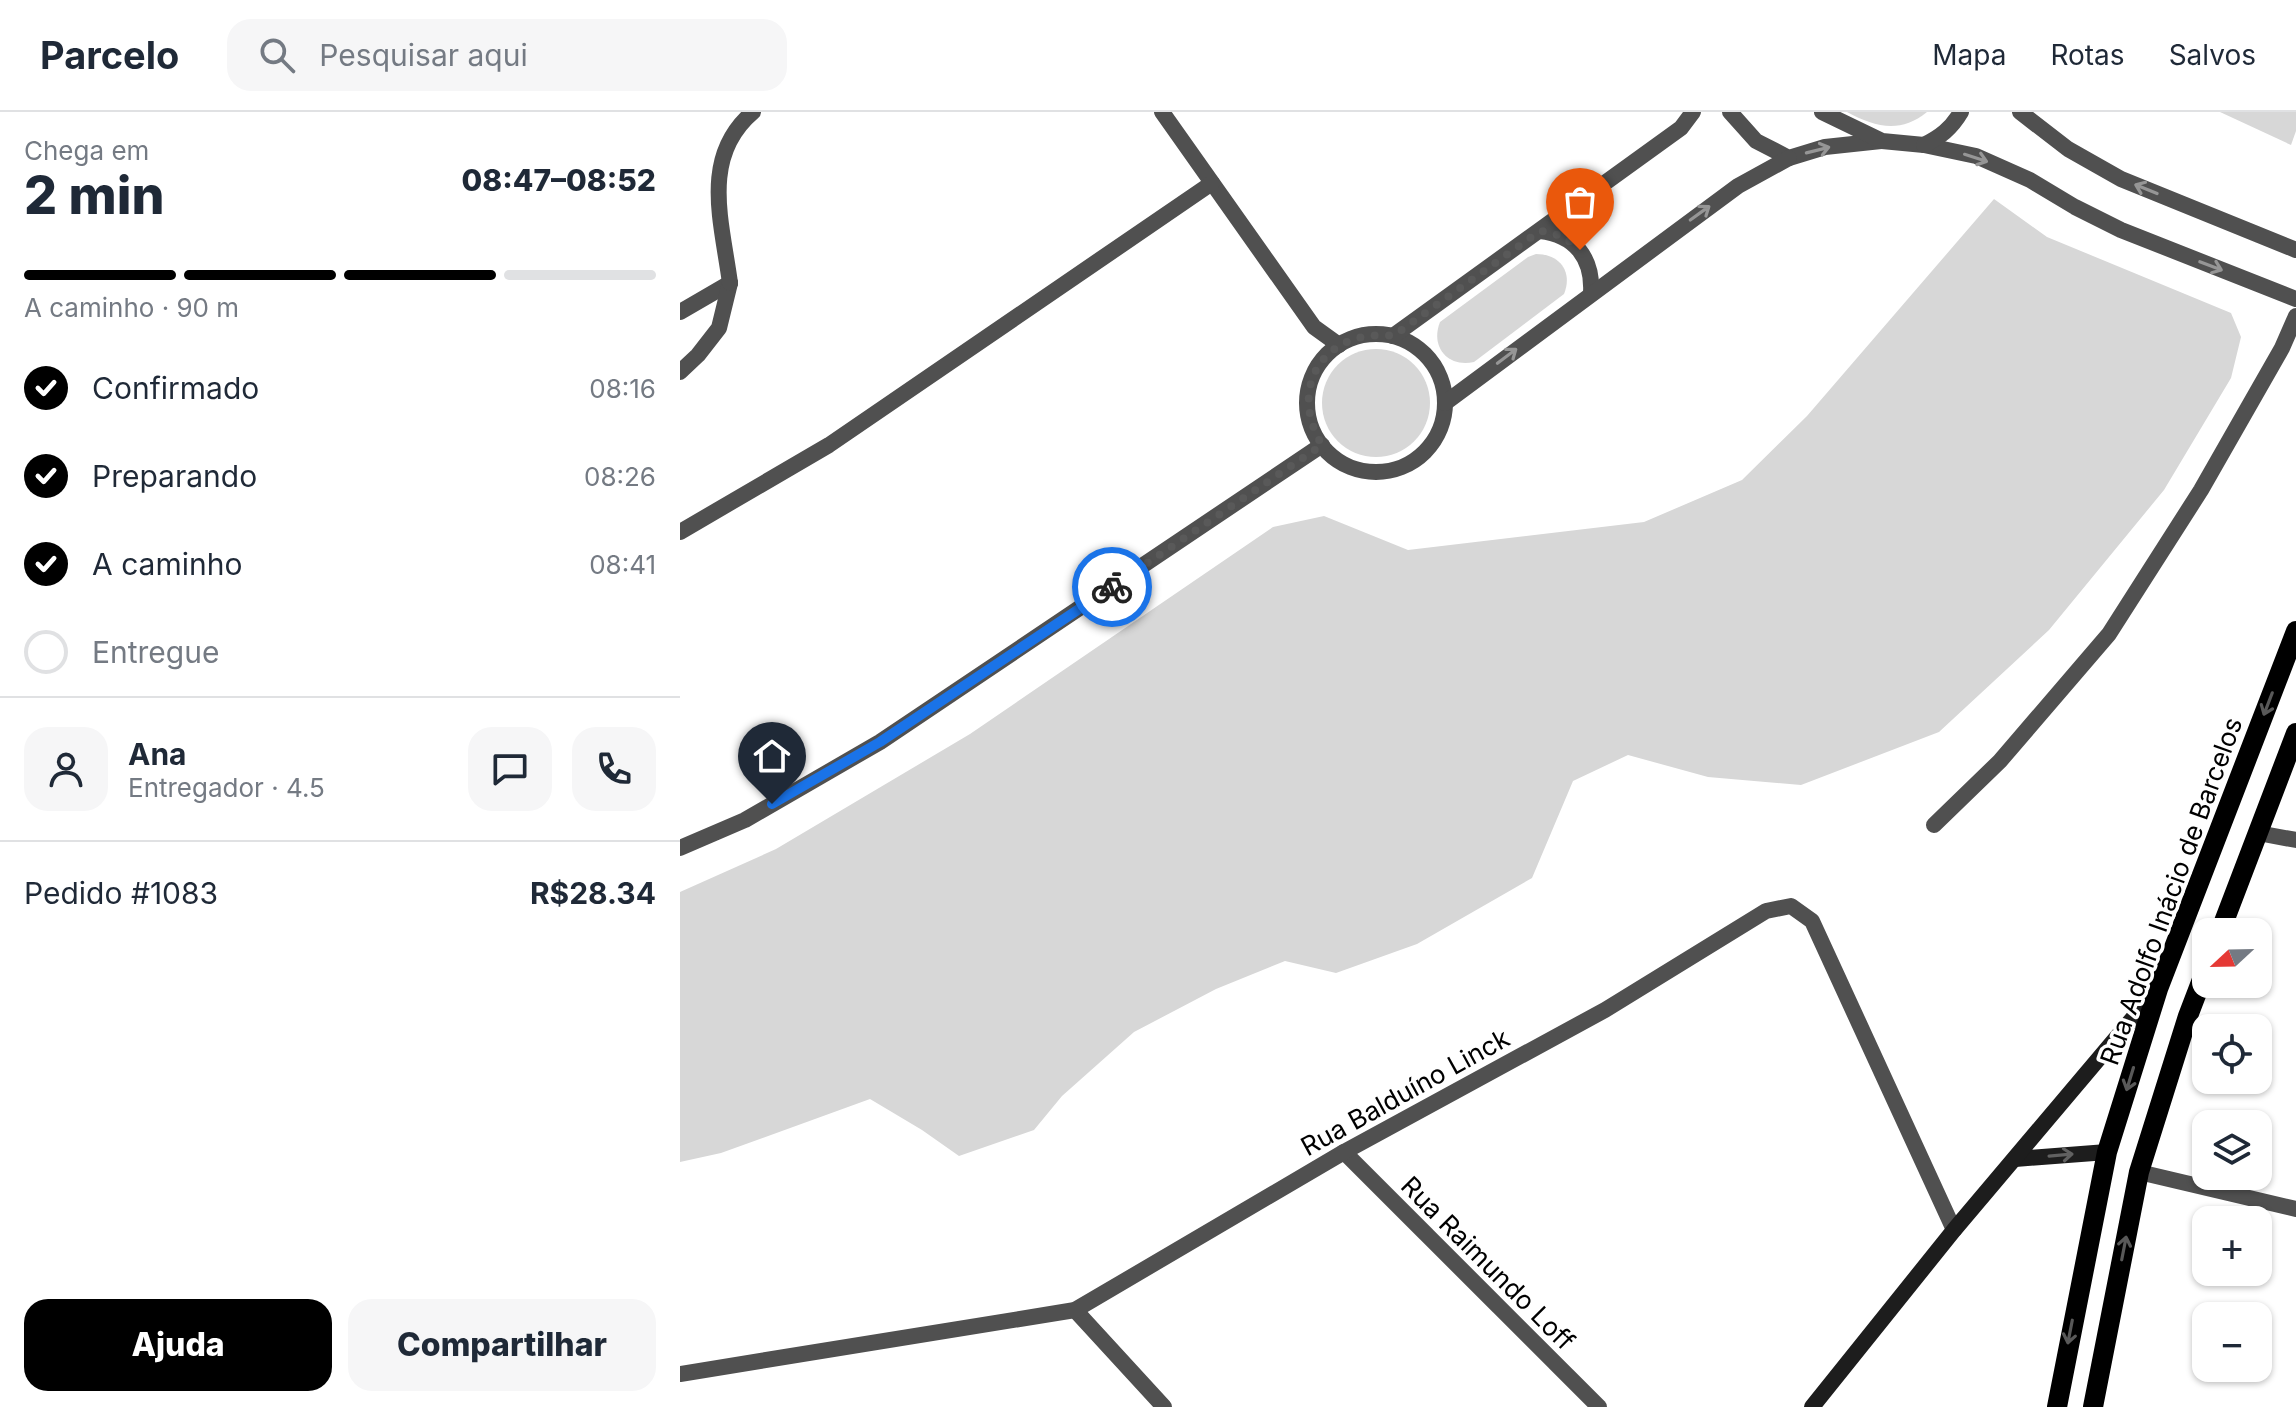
<!DOCTYPE html>
<html lang="pt">
<head>
<meta charset="utf-8">
<style>
	:root { --surface:#fff; --page:#f6f6f7; --text:#1f2937; --muted:#747a83; --line:#e0e1e3; --accent:#000 }
	body { margin:0; font-family:Inter,sans-serif; background:var(--page); color:var(--text); height:100vh; display:flex; flex-direction:column; font-size:30px; white-space:nowrap }
	* { box-sizing:border-box; margin:0 }
	p { font-size:26px; color:var(--muted) }
	.icon { flex:none; width:44px; height:44px; fill:none; stroke:currentColor; stroke-width:2; stroke-linecap:round; stroke-linejoin:round }
	.map { position:relative; flex:1; overflow:hidden }
	.details { display:flex; flex-direction:column; background:var(--surface); width:680px }
	.details>* { flex:none }
	.needle { width:52px; rotate:248deg }
	.fabs { position:absolute; left:1512px; top:806px; display:grid; gap:16px }
	.fabs a { display:grid; place-items:center; width:80px; height:80px; border-radius:16px; background:var(--surface); box-shadow:0 2px 6px #0004; font-size:40px }
	.pin { position:absolute; display:grid; place-items:center; width:68px; height:68px; color:#fff; margin:-82px -34px; border-radius:50% 50% 50% 0; rotate:-45deg; box-shadow:0 0 8px #0007 }
	.pin .icon { rotate:45deg }
	.courier { position:absolute; display:grid; place-items:center; width:80px; height:80px; margin:-40px; border:6px solid #1a73e8; border-radius:50%; background:#fff; color:#222; box-shadow:0 2px 10px #0007 }
	.summary em { font-style:normal; font-weight:800 }
	.summary div { display:flex; flex-direction:column-reverse }
	.summary { display:flex; align-items:center; justify-content:space-between; height:136px; padding:0 24px }
	h1 { font-size:52px; font-weight:800; line-height:60px }
	.bar { display:grid; grid-template-columns:repeat(4,1fr); gap:12px 8px; align-content:center; height:96px; padding:0 24px }
	.bar i { height:10px; border-radius:6px; background:var(--line) }
	.bar .current { background:var(--accent) }
	.bar p { grid-column:span 4 }
	.line { display:flex; align-items:center; gap:20px; padding:0 24px; border-top:2px solid var(--line) }
	.line div { flex:1 }
	.round { display:grid; place-items:center; flex:none; width:84px; height:84px; border-radius:24px; background:var(--page) }
	ol { padding:0 24px; list-style:none }
	li { display:flex; align-items:center; gap:24px; height:88px }
	li p { margin-inline-start:auto }
	li .icon { padding:8px; border-radius:50%; background:var(--accent); color:#fff; stroke-width:4 }
	li:last-child { color:var(--muted) }
	li i { width:44px; height:44px; border:4px solid var(--line); border-radius:50% }
	.button { display:flex; gap:16px; margin-top:auto; padding:16px 24px }
	.button a { flex:1; height:92px; border-radius:24px; background:var(--accent); color:#fff; font-size:32px; font-weight:800; line-height:92px; text-align:center }
	.button a+a { background:var(--page); color:var(--text) }
	header { display:flex; align-items:center; gap:48px; box-sizing:border-box; height:112px; padding:0 40px; background:var(--surface); border-bottom:2px solid var(--line) }
	header strong { font-size:38px }
	nav { display:flex; gap:44px; margin-inline-start:auto; font-size:28px }
	.search { width:560px; height:72px; background:var(--page); display:flex; align-items:center; gap:20px; box-sizing:border-box; padding:0 28px; border-radius:24px; color:var(--muted); font-size:30px }
	main { display:flex; flex:1; min-height:0 }
	.map>svg:first-child { display:block }
</style>
</head>
<body>
<header>
<strong>Parcelo</strong>
<div class="search"><svg class="icon" aria-label="search" viewBox="0 0 24 24"><circle cx="10" cy="10" r="6"/><path d="M15 15l6 6"/></svg>Pesquisar aqui</div>
<nav><a>Mapa</a><a>Rotas</a><a>Salvos</a></nav>
</header>
<main>
<section class="details">
<div class="summary"><div><h1>2 min</h1><p>Chega em</p></div><em>08:47–08:52</em></div>
<div class="bar"><i class="current"></i><i class="current"></i><i class="current"></i><i></i><p>A caminho · 90 m</p></div>
<ol>
<li><svg class="icon" aria-label="check" viewBox="0 0 24 24"><path d="M5 12l5 5 9-10"/></svg>Confirmado<p>08:16</p></li>
<li><svg class="icon" aria-label="check" viewBox="0 0 24 24"><path d="M5 12l5 5 9-10"/></svg>Preparando<p>08:26</p></li>
<li><svg class="icon" aria-label="check" viewBox="0 0 24 24"><path d="M5 12l5 5 9-10"/></svg>A caminho<p>08:41</p></li>
<li><i></i>Entregue</li>
</ol>
<div class="line" style="height:144px"><a class="round"><svg class="icon" aria-label="person" viewBox="0 0 24 24"><circle cx="12" cy="8" r="4"/><path d="M4 21q1-7 8-7t8 7"/></svg></a><div><b>Ana</b><p>Entregador · 4.5</p></div><a class="round"><svg class="icon" aria-label="chat" viewBox="0 0 24 24"><path d="M4 5h16v11H9l-5 4z"/></svg></a><a class="round"><svg class="icon" aria-label="phone" viewBox="0 0 24 24"><path d="M5 4h4l2 5-3 2q2 4 5 5l2-3 5 2v4C11 20 4 13 5 4z"/></svg></a></div>
<div class="line" style="height:104px"><div>Pedido #1083</div><b>R$28.34</b></div>
<div class="button"><a>Ajuda</a><a>Compartilhar</a></div>
</section>
<div class="map">
<svg width="1616" height="1295" viewBox="0 0 1616 1295">
	<rect width="100%" height="100%" fill="#fff"/>
	<g fill="#d7d7d7">
		<path d="M1167,0H1247C1220,22 1195,15 1167,0Z"/>
		<polygon points="1540,0 1616,0 1616,19 1611,33"/>
		<polygon points="1314,87 1367,125 1551,201 1561,225 1551,266 1484,378 1369,518 1259,620 1121,673 1028,665 948,643 893,669 852,766 737,832 656,861 605,849 536,877 454,920 382,984 354,1018 279,1044 242,1018 190,987 41,1041 0,1050 0,780 96,737 290,622 593,415 644,404 728,438 964,410 1062,368 1127,304"/>
		<path d="M856,142C880,142 893,160 884,182L794,250C768,256 750,235 760,210L848,145Z"/>
		<circle cx="696" cy="291" r="54"/>
	</g>
	<g fill="none" stroke-linecap="round" stroke-linejoin="round">
		<g stroke="#505050" stroke-width="16">
			<polyline points="0,200 50,171"/>
			<polyline points="0,260 18,243 39,216 50,171"/>
		</g>
		<g stroke="#505050" stroke-width="16">
			<polyline points="482,0 634,215 659,233"/>
			<polyline points="1050,0 1076,29 1109,46 1145,35 1201,29"/>
			<polyline points="1142,0 1202,29 1244,33 1296,44 1350,68 1395,95 1441,118 1616,187"/>
			<polyline points="1340,0 1388,37 1441,67 1616,138"/>
			<path d="M1244,33C1260,25 1271,17 1281,0"/>
			<path d="M860,119C895,123 913,146 911,181"/>
			<path d="M50,171C42,110 20,45 73,0"/>
			<circle cx="696" cy="291" r="69"/>
			<polyline points="713,224 1001,16 1013,0"/>
			<polyline points="765,291 1058,74 1109,46"/>
			<polyline points="0,420 149,333 532,71"/>
			<polyline points="1254,713 1320,649 1429,522 1521,378 1602,236 1616,204"/>
			<polyline points="1578,721 1616,728"/>
			<polyline points="0,736 65,708 200,630 642,333"/>
			<polyline points="664,1040 919,1295"/>
			<polyline points="1459,1060 1616,1097"/>
			<polyline points="395,1198 484,1295"/>
			<polyline points="0,1262 395,1198 664,1040 925,898 1086,799 1111,794 1132,809 1274,1118"/>
		</g>
		<g stroke="#1d1d1d" stroke-width="16">
			<polyline points="1335,1047 1427,1040"/>
			<polyline points="1132,1295 1274,1118 1475,880"/>
		</g>
		<g stroke="#000" stroke-width="20">
			<polyline points="1540,820 1616,621"/>
			<polyline points="1377,1295 1427,1040 1478,877 1616,519"/>
			<polyline points="1413,1295 1459,1060 1508,904 1526,857"/>
		</g>
	</g>
	<defs><path id="oneway-shaft" d="M-6 0H5M1.5-3L5.5 0L1.5 3" fill="none" stroke-width="1.6" stroke-linecap="round" stroke-linejoin="round" transform="scale(2)"/></defs>
	<g stroke="#969696">
		<use href="#oneway-shaft" transform="translate(1138 38) rotate(-14)"/>
		<use href="#oneway-shaft" transform="translate(1296 46) rotate(18)"/>
		<use href="#oneway-shaft" transform="translate(1466 77) rotate(-158)"/>
		<use href="#oneway-shaft" transform="translate(1020 101) rotate(-36)"/>
		<use href="#oneway-shaft" transform="translate(1531 154) rotate(21)"/>
		<use href="#oneway-shaft" transform="translate(827 244) rotate(-37)"/>
	</g>
	<g stroke="#595959">
		<use href="#oneway-shaft" transform="translate(1588 592) rotate(111)"/>
		<use href="#oneway-shaft" transform="translate(1450 967) rotate(107)"/>
		<use href="#oneway-shaft" transform="translate(1444 1136) rotate(-79)"/>
		<use href="#oneway-shaft" transform="translate(1390 1220) rotate(101)"/>
	</g>
	<use stroke="#616161" href="#oneway-shaft" transform="translate(1381 1043) rotate(-5)"/>
	<g fill="none" stroke-linecap="round" stroke-linejoin="round">
		<path stroke="#595959" stroke-width="8" stroke-dasharray="0 14.4" d="M432,475L642,333C607,274 645,216 713,224L860,119C877,121 887,126 900,138"/>
		<polyline stroke="#1a73e8" stroke-width="10" points="92,692 200,630 432,475"/>
	</g>
	<g text-anchor="middle" dominant-baseline="central" stroke-width="7" stroke-linejoin="round" paint-order="stroke">
		<g font-size="26" fill="#000" stroke="#fff">
			<text transform="translate(1491 779) rotate(-70)">Rua Adolfo Inácio de Barcelos</text>
			<text transform="translate(725 980) rotate(-29)">Rua Balduíno Linck</text>
			<text transform="translate(808 1151) rotate(45)">Rua Raimundo Loff</text>
		</g>
	</g>
</svg>
<div class="fabs">
<a><svg class="needle" viewBox="-14 -14 28 28"><path d="M0-13l5 13h-10z" fill="#e53935"/><path d="M0 13l5-13h-10z" fill="#747a83"/></svg></a>
<a><svg class="icon" aria-label="locate" viewBox="0 0 24 24"><circle cx="12" cy="12" r="6"/><path d="M12 2v4M12 18v4M2 12h4M18 12h4"/></svg></a>
<a><svg class="icon" aria-label="layers" viewBox="0 0 24 24"><path d="M12 4l9 5-9 5-9-5zM3 14l9 5 9-5"/></svg></a>
<a>+</a>
<a>−</a>
</div>
<div class="pin" style="left:900px;top:138px;background:#ea580c"><svg class="icon" aria-label="bag" viewBox="0 0 24 24"><path d="M5 8h14l-1 12H6zM9 8a3 3 0 0 1 6 0"/></svg></div>
<div class="pin" style="left:92px;top:692px;background:#1f2937"><svg class="icon" aria-label="home" viewBox="0 0 24 24"><path d="M3 11l9-7 9 7M6 9v11h12V9"/></svg></div>
<div class="courier" style="left:432px;top:475px"><svg class="icon" aria-label="bike" viewBox="0 0 24 24"><circle cx="6" cy="16" r="4"/><circle cx="18" cy="16" r="4"/><path d="M6 16l4-8h5l3 8M10 8l3 8H6M13 5h3"/></svg></div>
</div>
</main>
</body>
</html>
